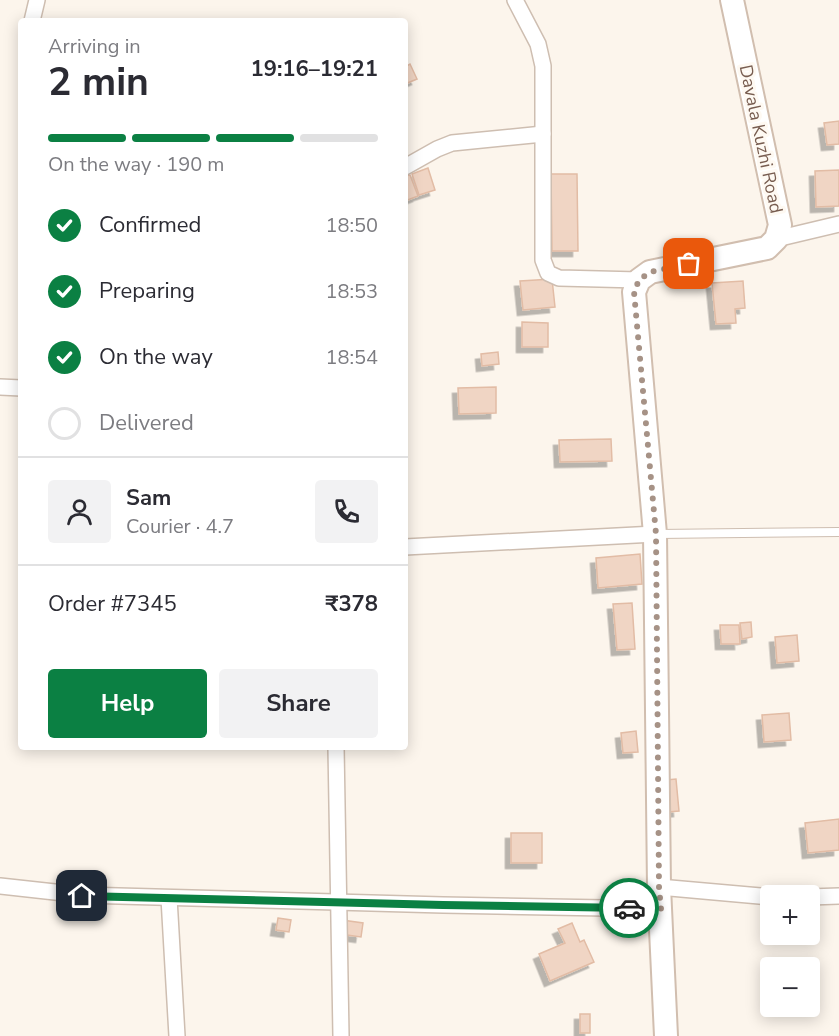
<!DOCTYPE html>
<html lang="en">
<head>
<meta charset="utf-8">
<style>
	:root { --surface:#fff; --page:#f2f2f3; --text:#2b2b33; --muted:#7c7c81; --line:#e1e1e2; --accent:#0b8043 }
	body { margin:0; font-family:"Nunito Sans",sans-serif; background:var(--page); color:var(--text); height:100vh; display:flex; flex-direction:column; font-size:22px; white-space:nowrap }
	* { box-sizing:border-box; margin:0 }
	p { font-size:20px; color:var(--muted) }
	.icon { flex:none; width:33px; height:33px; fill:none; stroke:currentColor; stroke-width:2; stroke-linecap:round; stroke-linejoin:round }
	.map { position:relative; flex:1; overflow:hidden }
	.details { position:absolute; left:18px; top:18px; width:390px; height:732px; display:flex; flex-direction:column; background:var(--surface); border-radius:6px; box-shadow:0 3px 15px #0003 }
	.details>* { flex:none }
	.controls { position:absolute; left:760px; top:885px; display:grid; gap:12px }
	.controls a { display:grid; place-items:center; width:60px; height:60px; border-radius:6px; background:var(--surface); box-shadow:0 3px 15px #0003; font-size:30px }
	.pin { position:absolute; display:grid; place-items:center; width:51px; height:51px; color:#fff; margin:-26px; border-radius:12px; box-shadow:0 3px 9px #0006 }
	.courier { position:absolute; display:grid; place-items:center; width:60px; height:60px; margin:-30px; border:4px solid #0b8043; border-radius:50%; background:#fff; color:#222; box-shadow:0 2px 8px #0007 }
	.summary em { font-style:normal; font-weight:700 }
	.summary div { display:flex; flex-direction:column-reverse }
	.summary { display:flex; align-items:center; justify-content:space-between; height:102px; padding:0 30px }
	h1 { font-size:39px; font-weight:700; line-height:45px }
	.bar { display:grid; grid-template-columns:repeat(4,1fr); gap:9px 6px; align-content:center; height:72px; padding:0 30px }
	.bar i { height:8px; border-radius:4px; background:var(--line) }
	.bar .active { background:var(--accent) }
	.bar p { grid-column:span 4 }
	.line { display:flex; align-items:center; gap:15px; padding:0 30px; border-top:2px solid var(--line) }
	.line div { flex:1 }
	.round { display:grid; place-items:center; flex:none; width:63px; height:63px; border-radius:6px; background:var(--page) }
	ol { padding:0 30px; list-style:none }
	li { display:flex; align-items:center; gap:18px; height:66px }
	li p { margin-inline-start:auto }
	li .icon { padding:6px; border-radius:50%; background:var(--accent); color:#fff; stroke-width:4 }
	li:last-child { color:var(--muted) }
	li i { width:33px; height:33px; border:3px solid var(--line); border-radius:50% }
	.button { display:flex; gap:12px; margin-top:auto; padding:12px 30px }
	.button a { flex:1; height:69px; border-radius:6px; background:var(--accent); color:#fff; font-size:24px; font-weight:700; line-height:69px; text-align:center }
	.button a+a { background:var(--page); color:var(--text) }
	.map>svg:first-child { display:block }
</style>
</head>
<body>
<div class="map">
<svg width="839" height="1036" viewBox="0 0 839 1036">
	<defs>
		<filter id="shadow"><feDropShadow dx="-5.5" dy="5.5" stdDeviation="0" flood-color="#0004"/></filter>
	</defs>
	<rect width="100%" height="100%" fill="#fcf5ec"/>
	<g fill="#f0d5c4" stroke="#e2bca5" stroke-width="1.5" filter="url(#shadow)">
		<polygon points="410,64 417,79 405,84 405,67"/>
		<polygon points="839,121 839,144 827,145 824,123"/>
		<polygon points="428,168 435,190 419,195 412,174"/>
		<polygon points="839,170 839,206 816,207 815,171"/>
		<polygon points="551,174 577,174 578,251 552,251"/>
		<polygon points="410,175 418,196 405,201 405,176"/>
		<polygon points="552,279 555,307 523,310 520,281"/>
		<polygon points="743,281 745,308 735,309 736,323 716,324 712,283"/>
		<polygon points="522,322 548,323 548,347 522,347"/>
		<polygon points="498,352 499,364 482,366 481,354"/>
		<polygon points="496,387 496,413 459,414 458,388"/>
		<polygon points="611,439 612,461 560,462 559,440"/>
		<polygon points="640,554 642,584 598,588 596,558"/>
		<polygon points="632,603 635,649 617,650 613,604"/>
		<polygon points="751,622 752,637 742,639 740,623"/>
		<polygon points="720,625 739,625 740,644 721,644"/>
		<polygon points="797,635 799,661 777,663 775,637"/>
		<polygon points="789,713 791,740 764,742 762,715"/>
		<polygon points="636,731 638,752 623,753 621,733"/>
		<polygon points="676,779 679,811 657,813 655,781"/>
		<polygon points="839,819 839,850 808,853 805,823"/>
		<rect x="511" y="833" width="31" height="30"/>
		<polygon points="278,918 291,920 289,932 276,930"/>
		<polygon points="342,920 363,923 361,937 340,934"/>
		<polygon points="572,923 580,942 584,940 594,962 550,981 539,954 565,943 558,929"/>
		<rect x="580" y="1014" width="10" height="19"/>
	</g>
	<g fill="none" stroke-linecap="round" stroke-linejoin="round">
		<g stroke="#cebeb1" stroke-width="10">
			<polyline id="lane" points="658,534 839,532"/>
		</g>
		<g stroke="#cebeb1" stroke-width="18">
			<g id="street">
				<polyline points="515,0 538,44 543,66 543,260 548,273 559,278 639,280"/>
				<polyline points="32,21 37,0"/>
				<polyline points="405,167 437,149 452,143 543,134"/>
				<polyline points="776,239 839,224"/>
				<polyline points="0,387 21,388"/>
				<polyline points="405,547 655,534"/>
				<polyline points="336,747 341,1036"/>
				<polyline points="0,886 82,895 443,905 661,909"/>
				<polyline points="659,887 771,897"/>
				<polyline points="810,897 839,896"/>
				<polyline points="169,898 177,1036"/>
			</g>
		</g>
		<g stroke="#d1beaf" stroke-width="26">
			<polyline id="secondary" points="666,1036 659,887 655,534 634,292 639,280 650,272 767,248 776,239 780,225 732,0"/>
		</g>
		<use href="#lane" stroke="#fff" stroke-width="8"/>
		<use href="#street" stroke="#fff" stroke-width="15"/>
		<use href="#secondary" stroke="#fff" stroke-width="22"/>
	</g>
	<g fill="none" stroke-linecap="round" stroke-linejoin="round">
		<polyline stroke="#a69286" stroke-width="6" stroke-dasharray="0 10.8" points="629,908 661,909 659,887 656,534 634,292 639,280 650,272 689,264"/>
		<polyline stroke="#0b8043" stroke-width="8" points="82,896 443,905 629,908"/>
	</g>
	<g text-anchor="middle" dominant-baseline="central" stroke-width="6" stroke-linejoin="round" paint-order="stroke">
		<g font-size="18" fill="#775c4f" stroke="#fef9f2">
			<text transform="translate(761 139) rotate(78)">Davala Kuzhi Road</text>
		</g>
	</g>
</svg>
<div class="controls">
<a>+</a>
<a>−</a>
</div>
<div class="pin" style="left:689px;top:264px;background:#ea580c"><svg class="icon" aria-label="bag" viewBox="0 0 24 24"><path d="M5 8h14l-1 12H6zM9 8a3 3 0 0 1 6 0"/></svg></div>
<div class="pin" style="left:82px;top:896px;background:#1f2937"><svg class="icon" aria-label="home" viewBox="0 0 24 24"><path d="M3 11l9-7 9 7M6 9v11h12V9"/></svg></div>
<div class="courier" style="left:629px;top:908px"><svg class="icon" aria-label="car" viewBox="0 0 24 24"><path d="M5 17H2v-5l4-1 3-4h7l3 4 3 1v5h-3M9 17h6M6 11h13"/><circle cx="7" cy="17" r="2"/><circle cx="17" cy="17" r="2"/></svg></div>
<section class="details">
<div class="summary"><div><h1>2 min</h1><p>Arriving in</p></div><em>19:16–19:21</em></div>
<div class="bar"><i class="active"></i><i class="active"></i><i class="active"></i><i></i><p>On the way · 190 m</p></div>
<ol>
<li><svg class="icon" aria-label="check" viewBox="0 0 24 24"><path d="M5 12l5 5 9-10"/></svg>Confirmed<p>18:50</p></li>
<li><svg class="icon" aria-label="check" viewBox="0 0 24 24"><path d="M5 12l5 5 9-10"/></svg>Preparing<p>18:53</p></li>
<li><svg class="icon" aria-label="check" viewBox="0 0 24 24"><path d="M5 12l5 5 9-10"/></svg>On the way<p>18:54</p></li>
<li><i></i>Delivered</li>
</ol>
<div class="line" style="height:108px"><a class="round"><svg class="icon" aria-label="person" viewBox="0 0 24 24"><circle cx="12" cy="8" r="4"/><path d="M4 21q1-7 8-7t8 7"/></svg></a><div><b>Sam</b><p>Courier · 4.7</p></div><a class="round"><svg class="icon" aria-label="phone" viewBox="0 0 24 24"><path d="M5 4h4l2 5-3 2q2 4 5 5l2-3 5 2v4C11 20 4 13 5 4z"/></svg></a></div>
<div class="line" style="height:78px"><div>Order #7345</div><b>₹378</b></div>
<div class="button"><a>Help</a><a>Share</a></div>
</section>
</div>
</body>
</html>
